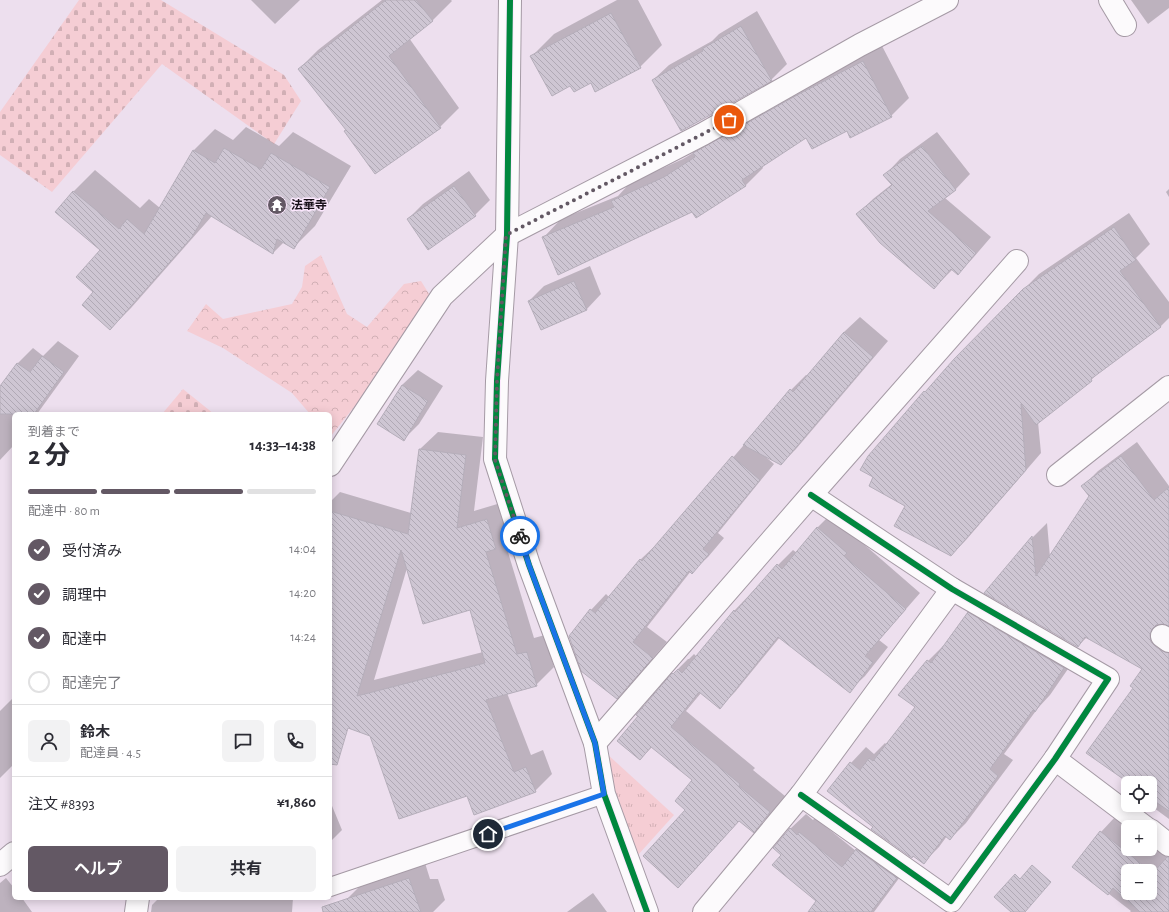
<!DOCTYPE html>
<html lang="ja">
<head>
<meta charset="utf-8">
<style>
	:root { --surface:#fff; --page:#f2f2f3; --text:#2b2b33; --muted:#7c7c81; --line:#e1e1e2; --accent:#635864 }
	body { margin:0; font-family:"Alegreya Sans","Noto Sans JP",sans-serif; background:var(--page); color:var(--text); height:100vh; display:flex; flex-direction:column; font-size:15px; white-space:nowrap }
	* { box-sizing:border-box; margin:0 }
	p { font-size:13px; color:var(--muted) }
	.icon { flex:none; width:22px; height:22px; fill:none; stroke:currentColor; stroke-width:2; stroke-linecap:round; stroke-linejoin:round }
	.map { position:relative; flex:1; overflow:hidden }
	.details { position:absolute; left:12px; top:412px; width:320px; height:488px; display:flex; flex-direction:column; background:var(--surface); border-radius:6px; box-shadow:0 2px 10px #0003 }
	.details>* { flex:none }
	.controls { position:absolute; left:1121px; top:776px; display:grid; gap:8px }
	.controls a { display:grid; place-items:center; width:36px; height:36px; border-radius:6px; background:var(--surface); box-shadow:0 2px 10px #0003; font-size:20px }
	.pin { position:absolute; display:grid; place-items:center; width:34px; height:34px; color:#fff; margin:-17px; border:2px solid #fff; border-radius:50%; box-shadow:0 1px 4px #0007 }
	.courier { position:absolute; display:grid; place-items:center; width:40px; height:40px; margin:-20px; border:3px solid #1a73e8; border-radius:50%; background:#fff; color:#222; box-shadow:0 1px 5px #0007 }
	.summary em { font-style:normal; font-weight:700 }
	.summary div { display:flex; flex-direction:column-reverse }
	.summary { display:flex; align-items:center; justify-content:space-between; height:68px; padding:0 16px }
	h1 { font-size:26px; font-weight:700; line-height:30px }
	.bar { display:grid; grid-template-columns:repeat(4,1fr); gap:6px 4px; align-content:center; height:48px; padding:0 16px }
	.bar i { height:5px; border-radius:3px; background:var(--line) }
	.bar .on { background:var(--accent) }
	.bar p { grid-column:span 4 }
	.line { display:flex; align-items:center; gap:10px; padding:0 16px; border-top:1px solid var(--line) }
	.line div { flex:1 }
	.round { display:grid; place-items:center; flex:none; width:42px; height:42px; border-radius:6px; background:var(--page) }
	ol { padding:0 16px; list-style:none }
	li { display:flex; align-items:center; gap:12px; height:44px }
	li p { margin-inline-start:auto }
	li .icon { padding:4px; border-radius:50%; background:var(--accent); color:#fff; stroke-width:4 }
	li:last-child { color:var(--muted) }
	li i { width:22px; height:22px; border:2px solid var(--line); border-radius:50% }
	.button { display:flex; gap:8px; margin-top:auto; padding:8px 16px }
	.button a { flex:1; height:46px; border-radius:6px; background:var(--accent); color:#fff; font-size:16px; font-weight:700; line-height:46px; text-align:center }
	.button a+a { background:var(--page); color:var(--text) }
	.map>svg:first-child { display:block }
</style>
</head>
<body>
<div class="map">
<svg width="1169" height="912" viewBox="0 0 1169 912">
	<defs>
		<pattern id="forest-crowns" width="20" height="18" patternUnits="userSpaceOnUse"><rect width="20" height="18" fill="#f5cdd4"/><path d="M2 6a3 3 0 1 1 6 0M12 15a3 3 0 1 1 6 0" fill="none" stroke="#d1afb5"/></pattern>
		<pattern id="cemetery-stones" width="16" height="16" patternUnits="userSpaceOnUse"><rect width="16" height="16" fill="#f5cdd4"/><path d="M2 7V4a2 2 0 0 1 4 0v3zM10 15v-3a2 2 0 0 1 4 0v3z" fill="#d1afb5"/></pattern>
		<pattern id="park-tufts" width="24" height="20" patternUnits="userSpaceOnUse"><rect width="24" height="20" fill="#f5cdd4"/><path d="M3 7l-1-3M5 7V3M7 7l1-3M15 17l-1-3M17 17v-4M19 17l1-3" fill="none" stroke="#d1afb5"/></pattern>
		<pattern id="building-back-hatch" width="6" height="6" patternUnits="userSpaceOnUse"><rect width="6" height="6" fill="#cec6d3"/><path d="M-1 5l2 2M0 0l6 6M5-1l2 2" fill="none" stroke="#b0a9b5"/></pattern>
	</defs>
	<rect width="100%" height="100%" fill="#eddfee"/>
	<polygon fill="url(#forest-crowns)" points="321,255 347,314 367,327 404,284 421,281 436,305 330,437 330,414 310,414 292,393 223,348 187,331 206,304 223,319 292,304 302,287 305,266"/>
	<g fill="url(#cemetery-stones)">
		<polygon points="79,0 161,0 284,75 301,101 274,144 162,64 52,192 0,155 0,112"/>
		<polygon points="183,389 214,414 162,414"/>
	</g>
	<polygon fill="url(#park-tufts)" points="595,743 674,815 629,865"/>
	<g fill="#0003" fill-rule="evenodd">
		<polygon points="251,0 300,0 275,24"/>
		<polygon points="382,0 451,0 452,1 433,20 409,38 459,108 440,127 347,130 299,69 318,50"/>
		<polygon points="617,0 638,0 662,45 640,67 591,82 571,85 532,56 554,34"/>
		<polygon points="1131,0 1169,0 1169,8 1148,24"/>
		<polygon points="757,11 787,64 771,80 681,130 653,80 669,65 712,41 719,34"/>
		<polygon points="881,44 909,98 891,116 847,129 806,137 762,166 763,168 745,186 693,211 544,237 561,219 618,196 630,183 683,159 698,150 712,136"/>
		<polygon points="246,127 279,146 293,132 351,166 315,226 294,247 284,242 273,253 212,216 131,308 110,329 94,292 102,250 56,212 74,191 95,170 140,208 149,199 160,208 194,150 215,129 233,140"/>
		<polygon points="937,132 970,174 955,190 945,198 991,237 973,258 958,274 953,269 934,288 858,214 873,199 892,184 885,175 900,159"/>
		<polygon points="469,171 490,200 475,215 408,219 423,204"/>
		<polygon points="1169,189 1169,197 1166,192"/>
		<polygon points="1129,213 1150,244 1136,258 1169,302 1169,318 1161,326 1099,372 1091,380 1038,422 1041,453 966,540 951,555 907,505 875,477 869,457 925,392 955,359 1039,274"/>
		<polygon points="590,266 601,294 586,310 529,301 544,286"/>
		<polygon points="860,317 888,341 796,449 781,464 767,457 767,458 774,464 718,533 724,538 708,557 692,572 691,571 647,627 667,642 632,682 617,698 591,610 606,594 609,597 640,560 656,545 657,546 791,390 806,375 808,376 844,332"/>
		<polygon points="58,341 79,356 37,414 14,414 14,445 0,460 0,387 17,364 33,348 43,356"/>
		<polygon points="418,370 443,386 419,424 404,439 378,423 402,385"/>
		<path d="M438,432L483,437L474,511L504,502L513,530L504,539L534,638L545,635L554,667L536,685L507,693L531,755L543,750L552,774L535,791L467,795L371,735L330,721V502L340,492L411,513L420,449ZM407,568L470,609L483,652L374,680Z"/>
		<polygon points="1137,442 1169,486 1169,625 1165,623 1165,626 1169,631 1169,819 1150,805 1150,802 1153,799 1150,797 1150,783 1131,783 1134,688 1144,669 1087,637 1078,646 985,593 1033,537 1047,523 1050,557 1090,496 1083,486 1098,471"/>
		<polygon points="833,512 862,537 859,540 920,593 879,640 888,647 865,676 849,691 780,637 735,692 720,707 701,693 686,711 755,768 753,770 785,796 769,816 753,831 740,820 693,872 678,887 686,810 694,780 653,746 640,759 639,716 638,714 673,674 688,659 689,659 694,654 697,657 734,611 778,565 793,550 797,553 817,528"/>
		<polygon points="984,598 1079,653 1050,695 1038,708 1004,754 1013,760 966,823 950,839 947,836 939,847 924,862 874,826 851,763 866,747 874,754 885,743 887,745 916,707 928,661 943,646 944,646 968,613"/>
		<polygon points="14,697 14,764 0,778 0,711"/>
		<polygon points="330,801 342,830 330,842"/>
		<polygon points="806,814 813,820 815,818 856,851 872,834 911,862 874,912 809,912 817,901 782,855 790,829"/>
		<path d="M1115,817L1128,827V849H1150V844L1168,858L1169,857V912H1130L1131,911L1074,867L1101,832ZM1128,871H1150V893H1128Z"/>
		<polygon points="425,863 430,879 438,879 445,900 433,912 351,912 346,900 362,884"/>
		<polygon points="6,878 14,888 14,898 22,898 32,912 0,912 0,883"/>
		<polygon points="593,893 607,912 567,912"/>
		<polygon points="159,898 293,898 292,912 151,912 152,905"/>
	</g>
	<g fill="url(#building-back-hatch)" stroke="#b5aeba" fill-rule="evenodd">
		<polygon points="386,0 416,0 433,21 389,56 441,128 375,174 344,131 346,130 298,69"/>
		<polygon points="611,13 641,68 595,92 591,83 574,92 570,86 552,96 530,56"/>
		<polygon points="741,26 772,81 681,131 652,80 703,51 702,49"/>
		<polygon points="863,61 892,117 850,138 847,131 812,149 806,138 742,180 746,186 696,218 692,212 558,275 542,237 614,207 611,201 664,177 695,157 693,153 799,94"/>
		<polygon points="922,146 956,190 928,211 976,253 958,275 951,269 934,289 880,243 856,214 892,185 883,175"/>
		<polygon points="224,148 261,169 271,153 330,187 294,249 277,239 273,254 206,213 192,237 110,330 82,305 93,292 76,277 100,250 55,212 73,191 119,229 127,219 144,234 193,150 215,163"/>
		<polygon points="454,186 476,216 428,250 407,219"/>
		<polygon points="1114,227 1136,260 1120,271 1161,327 1091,379 1092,381 1036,425 1021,404 1026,470 951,556 894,526 905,506 869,486 873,477 860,470 868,456 924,391 925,392 954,359 1023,289"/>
		<polygon points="574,281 587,310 541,330 528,301"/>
		<polygon points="844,332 873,357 781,465 743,445 790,389 793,392"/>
		<polygon points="42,356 64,372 34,414 0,414 0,386 17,363 30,372"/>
		<polygon points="402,385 428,401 404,441 377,424"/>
		<path d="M419,449L466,455L457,528L487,519L496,549L486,552L517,654L527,652L537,686L486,700L514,772L526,767L536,792L474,815L467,796L399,819L370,736L348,728L337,765L330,764V511L408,534ZM401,550L423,624L470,610L485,663L357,696Z"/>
		<polygon points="732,456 760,480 703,549 709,554 692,574 689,571 633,642 653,658 617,699 581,671 569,636 590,609 595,613 640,559 642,561"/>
		<polygon points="1121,456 1154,500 1169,487 1169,626 1163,624 1156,625 1152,629 1150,635 1151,642 1155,646 1162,651 1169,653 1169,811 1150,798 1150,783 1129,783 1086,753 1133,688 1130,686 1142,669 1085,637 1078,647 984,593 1032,536 1036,576 1089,496 1081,486"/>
		<polygon points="817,527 847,553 844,556 906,609 865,656 873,662 850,693 778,637 720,709 699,692 671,727 740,784 739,786 770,812 754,833 739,821 678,888 643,856 685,810 675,801 692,780 651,747 640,760 617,741 638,716 636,715 672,673 673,674 678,669 682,673 734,610 735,612 777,564 782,569"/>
		<polygon points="968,612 1064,668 1035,712 1033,710 990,769 998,776 950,840 945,836 924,864 913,856 912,858 871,829 873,827 827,791 850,762 860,770 869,758 873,761 915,707 898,695 927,660 931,663"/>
		<polygon points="790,828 797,835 799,832 842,867 856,849 897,878 871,912 808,912 816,901 772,865 781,855 773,848"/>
		<path d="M1100,831L1153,873L1167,857H1169V912H1140L1113,888L1108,895L1072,867ZM1128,871H1150V893H1128Z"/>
		<polygon points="1032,865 1051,882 1025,912 1011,912 994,897 1015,874 1020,879"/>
		<polygon points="409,878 421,912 323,912 322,907"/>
	</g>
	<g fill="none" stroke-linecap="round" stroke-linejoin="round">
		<g stroke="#a59aa5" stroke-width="20">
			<polyline id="lane" points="330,887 604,794"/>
		</g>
		<g stroke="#a59aa5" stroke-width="24">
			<g id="street">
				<polyline points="510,0 507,235 497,381 495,459 529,565 595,743 604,794 647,912"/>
				<polyline points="1110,0 1125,25"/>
				<polyline points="330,465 442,296 507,235 703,134 860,45 947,0"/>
				<polyline points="1058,475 1169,387"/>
				<polyline points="1162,636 1169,641"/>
				<polyline points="595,743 811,495 1017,261"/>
				<polyline points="1055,759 1145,827"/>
				<polyline points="801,795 951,901 1055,759 1108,679 952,589 811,495"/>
				<polyline points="1150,830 1169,845"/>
				<polyline points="0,865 14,853"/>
				<polyline points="136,912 138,898"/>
				<polyline points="704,912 801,795 952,589"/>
			</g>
		</g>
		<use href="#lane" stroke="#fcfafc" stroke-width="18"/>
		<use href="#street" stroke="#fcfafc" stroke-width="22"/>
		<g stroke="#fce8fe" stroke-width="8">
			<g id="cycleway">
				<polyline points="510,0 507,235 497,381 495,459 529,565 595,743 604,794 647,912"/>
				<polyline points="801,795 951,901 1055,759 1108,679 952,589 811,495"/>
			</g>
		</g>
		<use href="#cycleway" stroke="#00873e" stroke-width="6"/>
	</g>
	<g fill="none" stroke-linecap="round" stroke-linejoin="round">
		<polyline stroke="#635864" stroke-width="4" stroke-dasharray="0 7.2" points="520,536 495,460 497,381 506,235 703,134 729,120"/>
		<polyline stroke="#1a73e8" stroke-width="5" points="488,834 604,794 595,743 529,565 520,536"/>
	</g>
	<defs>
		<g id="temple-disc" transform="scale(1)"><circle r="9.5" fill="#635864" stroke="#fce8fe"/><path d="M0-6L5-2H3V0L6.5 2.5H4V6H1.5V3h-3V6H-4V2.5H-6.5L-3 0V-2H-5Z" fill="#fff"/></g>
	</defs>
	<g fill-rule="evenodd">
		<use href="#temple-disc" x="277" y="205"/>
	</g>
	<g text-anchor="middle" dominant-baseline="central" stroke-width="3" stroke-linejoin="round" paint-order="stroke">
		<g font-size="12" font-weight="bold" fill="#181019" stroke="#fce8fe" text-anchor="start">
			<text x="291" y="205">法華寺</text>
		</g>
	</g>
</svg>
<div class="controls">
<a><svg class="icon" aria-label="locate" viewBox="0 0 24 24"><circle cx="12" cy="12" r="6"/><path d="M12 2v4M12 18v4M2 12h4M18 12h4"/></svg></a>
<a>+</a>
<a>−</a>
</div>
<div class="pin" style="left:729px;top:120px;background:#ea580c"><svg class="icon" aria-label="bag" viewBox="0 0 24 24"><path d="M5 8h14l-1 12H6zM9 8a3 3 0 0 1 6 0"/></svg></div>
<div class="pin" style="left:488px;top:834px;background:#1f2937"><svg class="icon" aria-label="home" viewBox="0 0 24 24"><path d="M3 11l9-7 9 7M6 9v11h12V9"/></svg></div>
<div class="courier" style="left:520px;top:536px"><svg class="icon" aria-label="bike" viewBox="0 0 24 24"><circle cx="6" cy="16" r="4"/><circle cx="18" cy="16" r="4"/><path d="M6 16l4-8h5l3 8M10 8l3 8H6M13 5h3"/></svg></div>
<section class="details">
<div class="summary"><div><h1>2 分</h1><p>到着まで</p></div><em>14:33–14:38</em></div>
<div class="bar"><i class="on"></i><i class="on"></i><i class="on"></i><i></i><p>配達中 · 80 m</p></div>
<ol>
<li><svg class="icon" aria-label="check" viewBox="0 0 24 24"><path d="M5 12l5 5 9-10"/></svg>受付済み<p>14:04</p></li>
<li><svg class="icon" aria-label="check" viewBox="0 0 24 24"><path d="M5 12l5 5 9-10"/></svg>調理中<p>14:20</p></li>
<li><svg class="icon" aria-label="check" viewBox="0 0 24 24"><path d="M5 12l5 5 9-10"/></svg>配達中<p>14:24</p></li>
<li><i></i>配達完了</li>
</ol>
<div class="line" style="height:72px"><a class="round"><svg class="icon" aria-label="person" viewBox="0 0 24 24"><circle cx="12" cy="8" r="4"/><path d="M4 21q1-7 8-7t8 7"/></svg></a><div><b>鈴木</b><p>配達員 · 4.5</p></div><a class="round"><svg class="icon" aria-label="chat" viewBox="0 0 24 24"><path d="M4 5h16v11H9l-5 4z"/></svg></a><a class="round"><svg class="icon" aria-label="phone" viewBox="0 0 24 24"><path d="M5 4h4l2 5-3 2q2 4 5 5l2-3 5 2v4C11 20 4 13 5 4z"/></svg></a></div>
<div class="line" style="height:52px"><div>注文 #8393</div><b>¥1,860</b></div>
<div class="button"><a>ヘルプ</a><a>共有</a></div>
</section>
</div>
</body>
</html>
